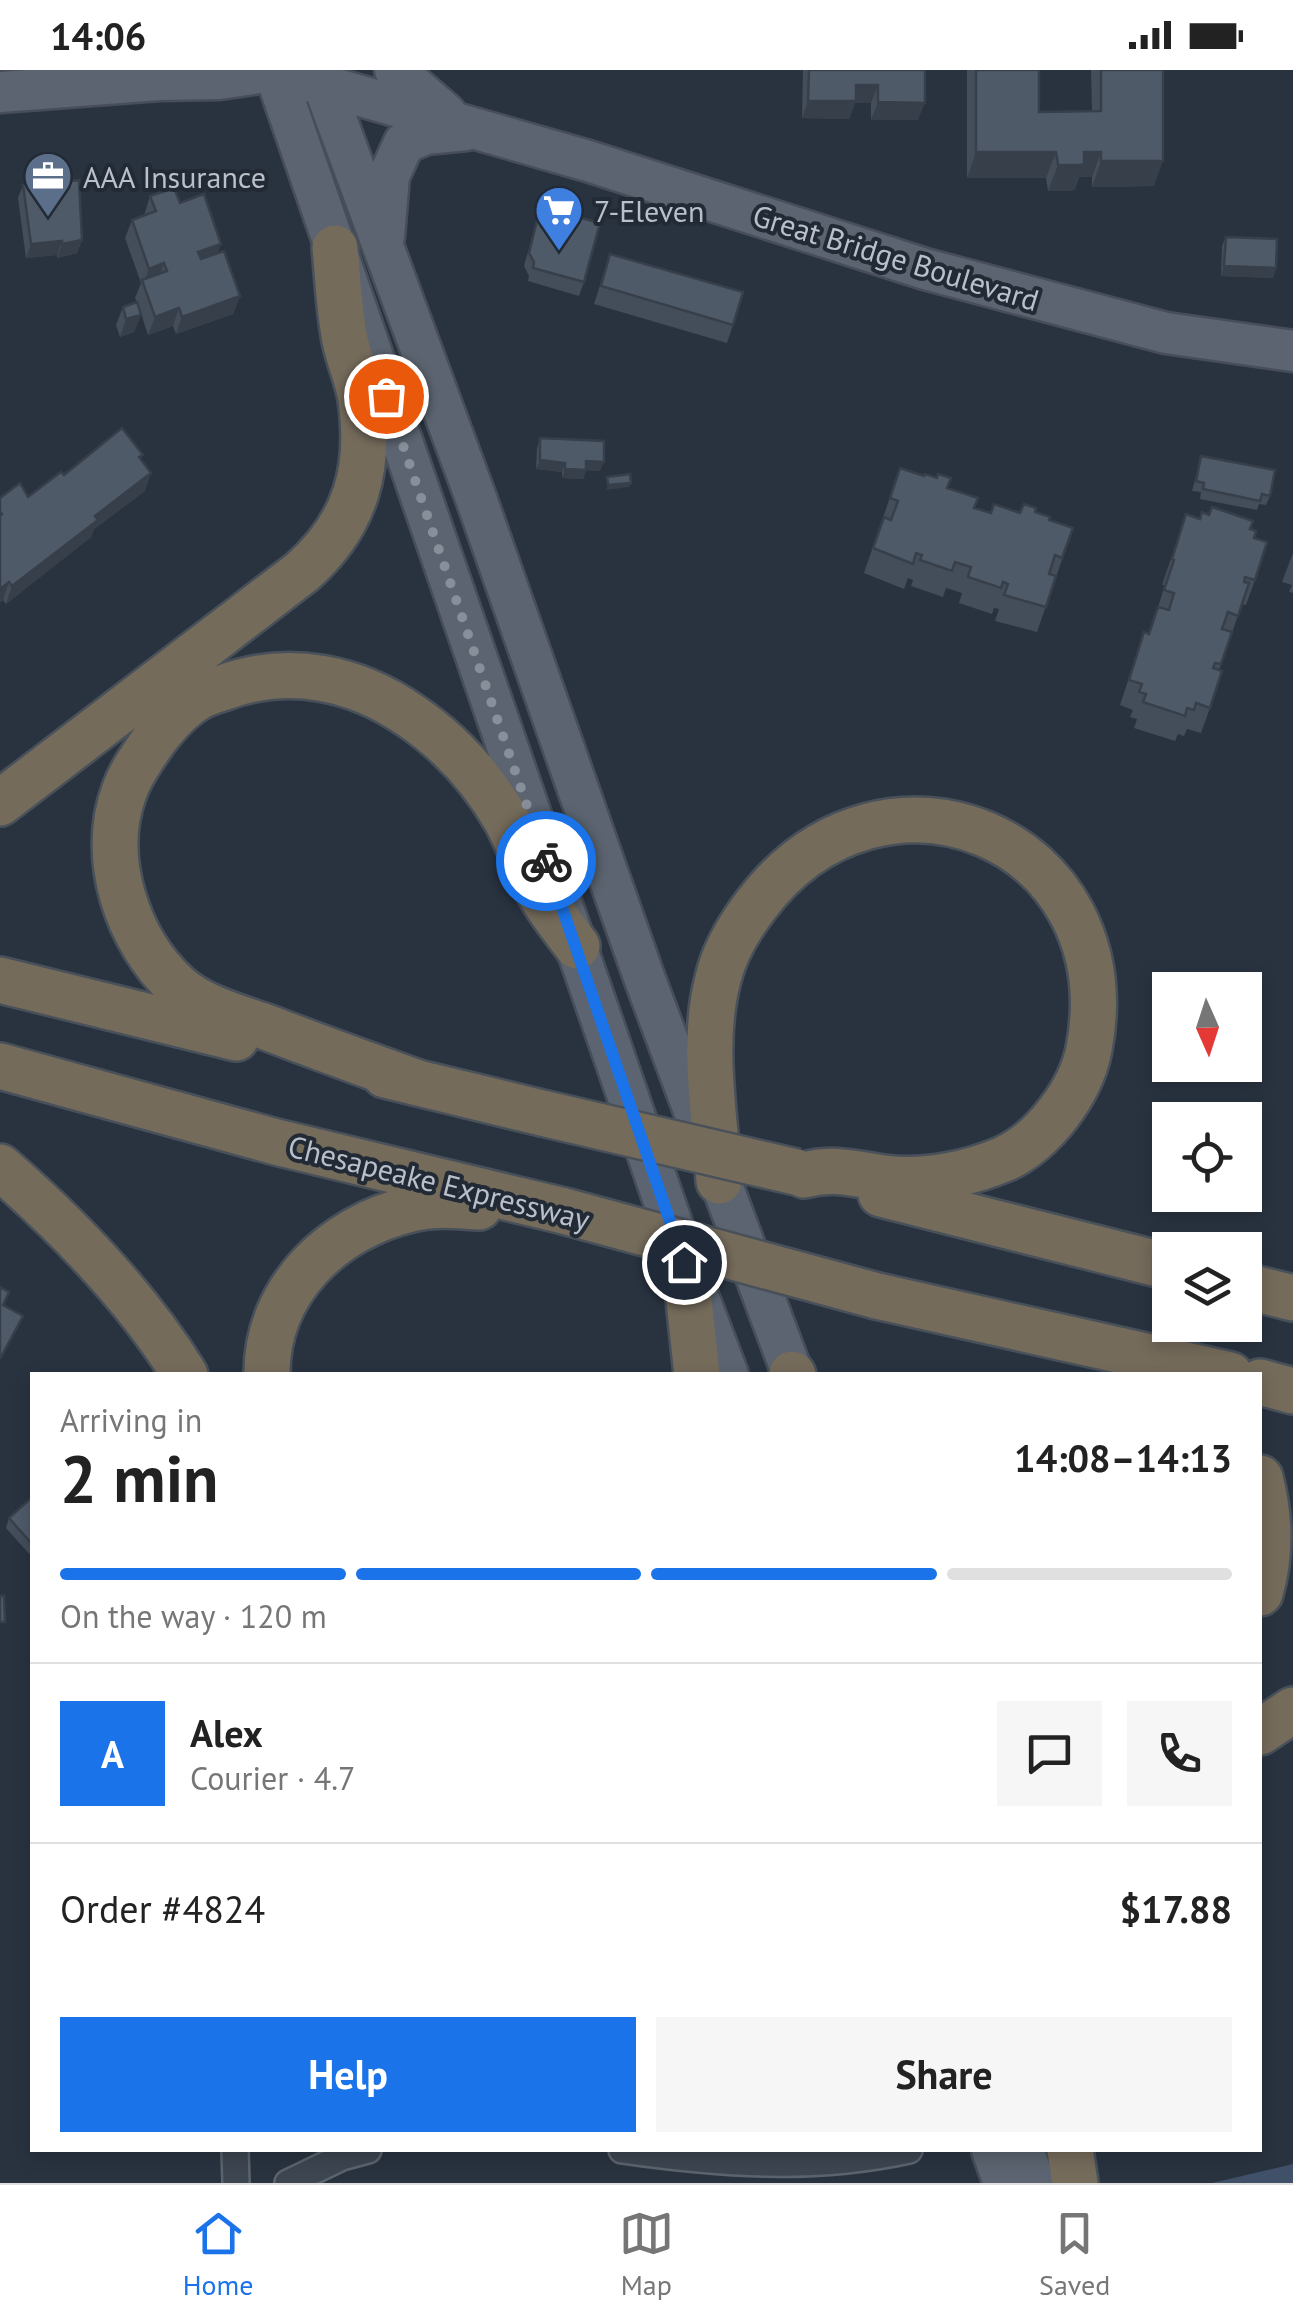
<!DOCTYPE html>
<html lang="en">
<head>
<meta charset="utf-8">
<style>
	:root { --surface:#fff; --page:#f6f6f6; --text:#222; --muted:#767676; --line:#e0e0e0; --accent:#1a73e8 }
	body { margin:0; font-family:"PT Sans",sans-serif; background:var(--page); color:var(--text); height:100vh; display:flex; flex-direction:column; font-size:38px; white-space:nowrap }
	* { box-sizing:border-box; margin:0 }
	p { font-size:32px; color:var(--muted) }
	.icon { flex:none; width:55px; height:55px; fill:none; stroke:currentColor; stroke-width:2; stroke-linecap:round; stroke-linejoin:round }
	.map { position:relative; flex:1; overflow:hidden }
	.drawer { position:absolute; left:30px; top:1302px; width:1232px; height:780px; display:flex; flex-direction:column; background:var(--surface); border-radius:0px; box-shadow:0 5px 15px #0003 }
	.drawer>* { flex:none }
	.needle { width:65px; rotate:177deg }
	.buttons { position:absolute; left:1152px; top:902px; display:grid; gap:20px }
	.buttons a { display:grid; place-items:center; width:110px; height:110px; border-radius:0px; background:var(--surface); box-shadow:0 5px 15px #0003; font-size:50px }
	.pin { position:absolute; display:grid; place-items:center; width:85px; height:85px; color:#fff; margin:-42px; border:5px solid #fff; border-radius:50%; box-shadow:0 2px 10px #0007 }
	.courier { position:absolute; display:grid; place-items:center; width:100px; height:100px; margin:-50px; border:8px solid #1a73e8; border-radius:50%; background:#fff; color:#222; box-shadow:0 2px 12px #0007 }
	.overview em { font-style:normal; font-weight:600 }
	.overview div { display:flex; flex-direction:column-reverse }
	.overview { display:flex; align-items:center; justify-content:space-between; height:170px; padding:0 30px }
	h1 { font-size:65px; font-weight:600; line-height:75px }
	.bar { display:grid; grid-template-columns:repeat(4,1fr); gap:15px 10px; align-content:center; height:120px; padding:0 30px }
	.bar i { height:12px; border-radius:8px; background:var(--line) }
	.bar .selected { background:var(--accent) }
	.bar p { grid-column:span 4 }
	.line { display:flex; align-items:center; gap:25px; padding:0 30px; border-top:2px solid var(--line) }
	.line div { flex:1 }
	.round { display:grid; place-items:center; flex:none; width:105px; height:105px; border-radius:0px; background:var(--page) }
	.cta { display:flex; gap:20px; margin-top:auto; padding:20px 30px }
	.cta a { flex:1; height:115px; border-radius:0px; background:var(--accent); color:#fff; font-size:40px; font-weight:600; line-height:115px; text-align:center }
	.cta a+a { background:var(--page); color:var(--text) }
	.status { display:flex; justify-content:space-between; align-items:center; height:70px; padding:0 50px; background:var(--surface); direction:ltr }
	.status svg { height:28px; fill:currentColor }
	.dock { display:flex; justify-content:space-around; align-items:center; height:140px; border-top:2px solid var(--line); background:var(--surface); font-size:28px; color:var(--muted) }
	.dock a { display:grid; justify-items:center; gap:5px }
	.dock .selected { color:var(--accent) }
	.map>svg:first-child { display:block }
</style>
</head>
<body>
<div class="status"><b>14:06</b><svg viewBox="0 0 49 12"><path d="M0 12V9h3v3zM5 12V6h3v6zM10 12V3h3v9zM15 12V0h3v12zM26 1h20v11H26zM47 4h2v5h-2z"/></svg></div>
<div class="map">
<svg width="1293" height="2113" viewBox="0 0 1293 2113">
	<rect width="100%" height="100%" fill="#293340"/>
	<polygon fill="#405068" points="1293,2094 1293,2113 1212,2113"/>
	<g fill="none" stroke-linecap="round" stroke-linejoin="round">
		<g stroke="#5b636d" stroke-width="30">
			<g id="minor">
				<polyline points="235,2080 236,2113"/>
				<path d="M622,2080C719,2094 813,2101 909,2080"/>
				<polyline points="288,2113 342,2087 368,2080"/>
			</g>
		</g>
		<g stroke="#474e59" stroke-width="45">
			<g id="primary">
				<polyline points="274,0 685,1192 728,1305"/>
				<polyline points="318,0 477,431 644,907 793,1305"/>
				<polyline points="395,0 446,44"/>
				<polyline points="305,10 588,91 925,199 1166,263 1293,281"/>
				<polyline points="0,22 159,10 219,9 274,1"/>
				<polyline points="384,167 389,106 404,73 426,64 466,60"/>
				<polyline points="992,2080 1004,2113"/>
				<polyline points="1022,2080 1036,2113"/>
			</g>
		</g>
		<g stroke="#48505a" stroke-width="50">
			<g id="motorway">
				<path d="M0,733L302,502C356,454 371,399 361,329C358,309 349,290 345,270C339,240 338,208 335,178"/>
				<polyline points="0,910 236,968"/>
				<polyline points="0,996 276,1072 564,1141"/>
				<polyline points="385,1005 542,1043"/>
				<path d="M415,1012C365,994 315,976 266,957C237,947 200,937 177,916C127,870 100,788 124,722C130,704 143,686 154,670C166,654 180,638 197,628C205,623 216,620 225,617C289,594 355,607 411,646C451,673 483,709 507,751C520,776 528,803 542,827C552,844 565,860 577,876"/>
				<path d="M0,1097C69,1157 137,1227 185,1305"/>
				<path d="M719,1111C715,1046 701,973 718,909C724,883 740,856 756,835C883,666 1129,767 1089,979C1081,1021 1044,1071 1004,1089C971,1103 929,1112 893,1109C858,1106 841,1096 804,1105"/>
				<polyline points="881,1124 1170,1197"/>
				<polyline points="685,1192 697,1305"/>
				<polyline points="1245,1216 1293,1228"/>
				<polyline points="877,1226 1230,1305"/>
				<polyline points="792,1304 793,1305"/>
				<path d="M267,1305C266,1221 332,1157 411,1139C434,1133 456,1136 479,1137"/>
				<polyline points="1260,1312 1293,1321"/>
				<path d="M1260,1408C1270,1446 1271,1485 1260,1523"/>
				<polyline points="1260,1662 1293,1640"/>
				<polyline points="1070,2080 1075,2113"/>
			</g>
		</g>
		<use href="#minor" stroke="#3d4550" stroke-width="25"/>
		<use href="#primary" stroke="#5b6470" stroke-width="40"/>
		<use href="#motorway" stroke="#756b5b" stroke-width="45"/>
		<g stroke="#48505a" stroke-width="50" stroke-linecap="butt">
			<g id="motorway-bridge">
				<polyline points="542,1043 796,1102"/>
				<polyline points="564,1141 877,1226"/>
			</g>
		</g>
		<use href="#motorway-bridge" stroke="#756b5b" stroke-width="45"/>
	</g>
	<g fill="#444d5a">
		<polygon points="803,0 925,0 918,50 871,50 871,33 855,33 849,49 802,48"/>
		<polygon points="967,0 1039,0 1039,42 1092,41 1091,0 1163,0 1154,116 1092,117 1092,107 1079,107 1075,119 1071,121 1048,121 1046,108 967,108"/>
		<polygon points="41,103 59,112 82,170 77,183 57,188 57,185 26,188 18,128 23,115 38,114"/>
		<polygon points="150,126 180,133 217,184 240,226 233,244 176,264 173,256 148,265 138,234 141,245 134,262 120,267 116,255 123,237 137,232 135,228 141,213 125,168 132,150 144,146"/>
		<polygon points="537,150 584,212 579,226 528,211 529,206 524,196"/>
		<polygon points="1226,167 1276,198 1273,208 1221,206 1222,176"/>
		<polygon points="610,184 733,255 727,273 594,234"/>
		<polygon points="540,368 600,401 586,400 583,409 562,408 562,402 536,399 537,378"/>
		<polygon points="1201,386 1270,426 1266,435 1259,434 1257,440 1200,429 1201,422 1192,421"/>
		<polygon points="141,390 145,421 94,459 91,467 6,534 3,530 0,532 0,428 28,427 64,405"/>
		<polygon points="900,398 947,418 974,438 991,443 1035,442 1049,450 1073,458 1037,562 995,551 999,539 994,538 992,544 959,533 962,523 946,518 943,527 911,516 913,510 908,508 904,519 864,503"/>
		<polygon points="1186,444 1200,449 1250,459 1254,468 1255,510 1246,535 1242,534 1229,571 1219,600 1210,638 1201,663 1187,659 1184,666 1178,664 1175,671 1134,658 1137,649 1130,647 1133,640 1120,635 1144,562 1148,564 1158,537 1165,515 1162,515"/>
		<polygon points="1293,483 1293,523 1289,522 1292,515 1282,512"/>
		<polygon points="32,1427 32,1487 6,1458 9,1448"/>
	</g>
	<g fill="#373f4a">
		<polygon points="856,15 878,15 871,33 855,33 849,49 802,48 808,31"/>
		<polygon points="878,32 925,33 918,50 871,50"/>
		<polygon points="976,82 1056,82 1046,108 967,108"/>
		<polygon points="1084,82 1101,82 1092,107 1079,107 1075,119 1071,121 1048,121 1058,95"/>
		<polygon points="1101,91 1163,91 1154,116 1092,117"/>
		<polygon points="82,170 77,183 57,188 62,174"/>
		<polygon points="62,171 57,185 26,188 31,174"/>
		<polygon points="221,174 215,191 192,199 198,182"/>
		<polygon points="164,193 158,211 143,214 149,199"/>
		<polygon points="1224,196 1276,198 1273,208 1221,206"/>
		<polygon points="240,226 233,244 176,264 182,247"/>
		<polygon points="179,238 173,256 148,265 155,247"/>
		<polygon points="141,245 134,262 120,267 126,249"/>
		<polygon points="540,390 565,393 562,402 536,399"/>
		<polygon points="586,391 604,392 600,401 586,400 583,409 562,408 565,399"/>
		<polygon points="151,403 145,421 94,459 91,467 6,534 12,516 95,446"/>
		<polygon points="631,413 629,417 606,420 608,415"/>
		<polygon points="9,512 3,530 0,532 0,519"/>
	</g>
	<g fill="#4f5a69" stroke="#373f4a" stroke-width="2.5">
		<polygon points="809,0 925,0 925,33 878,32 878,15 856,15 856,31 808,31"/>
		<polygon points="976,0 1039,0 1039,42 1101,41 1101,0 1163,0 1163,91 1101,91 1101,82 1084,82 1084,94 1080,95 1058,95 1056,82 976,82"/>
		<polygon points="59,102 59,112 79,110 82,170 62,174 62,171 31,174 23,115 42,113 41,103"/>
		<polygon points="174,118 180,133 204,124 221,174 198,182 201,189 224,181 240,226 182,247 179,238 155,247 142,210 167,201 164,193 149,199 132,150 156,141 150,126"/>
		<polygon points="548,139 600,153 584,212 533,198 534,192 529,183 537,150 547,145"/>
		<polygon points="1226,167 1277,169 1276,198 1224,196"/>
		<polygon points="610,184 743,222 733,255 601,216"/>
		<polygon points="137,232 141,245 126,249 123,237"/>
		<polygon points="122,358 143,385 139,387 151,403 95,446 98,450 12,516 9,512 0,519 0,446 2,444 0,442 0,428 20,413 28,427 61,402 64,405"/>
		<polygon points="540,368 604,371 604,392 586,391 586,400 565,399 565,393 540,390"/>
		<polygon points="1201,386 1275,400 1270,426 1262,424 1260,431 1203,419 1204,413 1196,411"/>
		<polygon points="900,398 924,406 925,404 937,408 938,404 951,408 947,418 978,428 974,438 991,443 994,434 1020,443 1024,434 1036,438 1035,442 1050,447 1049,450 1073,458 1062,488 1055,485 1049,504 1056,506 1046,537 1004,525 1008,514 1003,512 1001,518 968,507 971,497 955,492 952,501 920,490 922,485 916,483 913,494 873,478 884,447 891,450 898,431 890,428"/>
		<polygon points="630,404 631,413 608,415 607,407"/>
		<polygon points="1212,437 1253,451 1250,459 1256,461 1254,468 1267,472 1255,510 1245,507 1244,512 1249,513 1238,546 1228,542 1222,559 1232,562 1221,594 1215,593 1213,598 1222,601 1210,638 1196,633 1194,640 1187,638 1185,646 1143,632 1146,624 1139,622 1142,614 1129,610 1144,562 1149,564 1158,537 1169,540 1174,523 1164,520 1174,490 1172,489 1186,444 1200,449 1202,442 1209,445"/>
		<polygon points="0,1217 9,1222 3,1235 23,1246 0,1289"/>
		<polygon points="32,1427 32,1474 9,1448"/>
		<polygon points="0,1526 4,1526 5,1552 0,1552"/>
	</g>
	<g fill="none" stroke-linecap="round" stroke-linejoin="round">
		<polyline stroke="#878f9a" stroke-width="10" stroke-dasharray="0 18" points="386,326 546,791"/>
		<polyline stroke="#1a73e8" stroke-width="12" points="546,791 684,1192"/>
	</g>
	<defs>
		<g id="office-pin" transform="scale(2.5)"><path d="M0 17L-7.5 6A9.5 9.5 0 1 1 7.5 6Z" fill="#5c6f8a" stroke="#222a35"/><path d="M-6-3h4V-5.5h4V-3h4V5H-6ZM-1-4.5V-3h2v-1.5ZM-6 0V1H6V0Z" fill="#fff"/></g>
		<g id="supermarket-pin" transform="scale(2.5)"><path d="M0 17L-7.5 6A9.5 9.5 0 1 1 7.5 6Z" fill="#3f7fe0" stroke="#222a35"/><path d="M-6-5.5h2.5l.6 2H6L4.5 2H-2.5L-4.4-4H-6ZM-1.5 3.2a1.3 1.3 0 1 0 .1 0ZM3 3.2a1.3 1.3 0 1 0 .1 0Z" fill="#fff"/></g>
	</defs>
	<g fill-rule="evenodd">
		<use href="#office-pin" x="48" y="106"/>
		<use href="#supermarket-pin" x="559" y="140"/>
	</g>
	<g text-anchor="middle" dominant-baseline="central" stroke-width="8" stroke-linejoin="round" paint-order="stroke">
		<g font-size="30" fill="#bac0ca" stroke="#222a35" text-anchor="start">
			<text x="83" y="106">AAA Insurance</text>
			<text x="594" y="140">7-Eleven</text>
		</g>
		<g font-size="30" fill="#bac0ca" stroke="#222a35">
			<text transform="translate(896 187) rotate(17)">Great Bridge Boulevard</text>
			<text transform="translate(439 1112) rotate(14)">Chesapeake Expressway</text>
		</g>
	</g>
</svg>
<div class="buttons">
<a><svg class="needle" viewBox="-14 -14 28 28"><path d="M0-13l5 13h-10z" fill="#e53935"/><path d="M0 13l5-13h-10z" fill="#767676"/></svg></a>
<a><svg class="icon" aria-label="locate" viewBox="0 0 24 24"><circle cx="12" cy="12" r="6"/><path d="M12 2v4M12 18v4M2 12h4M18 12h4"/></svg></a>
<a><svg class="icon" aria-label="layers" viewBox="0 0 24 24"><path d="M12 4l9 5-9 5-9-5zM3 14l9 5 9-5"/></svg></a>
</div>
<div class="pin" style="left:386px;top:326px;background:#ea580c"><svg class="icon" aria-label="bag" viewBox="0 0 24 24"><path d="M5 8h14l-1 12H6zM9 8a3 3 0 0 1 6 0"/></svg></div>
<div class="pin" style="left:684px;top:1192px;background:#1f2937"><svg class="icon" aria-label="home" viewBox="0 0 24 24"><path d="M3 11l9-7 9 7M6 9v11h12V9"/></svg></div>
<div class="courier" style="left:546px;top:791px"><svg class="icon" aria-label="bike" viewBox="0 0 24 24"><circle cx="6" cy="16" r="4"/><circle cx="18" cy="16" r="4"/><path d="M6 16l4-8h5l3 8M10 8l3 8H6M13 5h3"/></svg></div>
<section class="drawer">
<div class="overview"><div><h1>2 min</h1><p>Arriving in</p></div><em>14:08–14:13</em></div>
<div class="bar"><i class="selected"></i><i class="selected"></i><i class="selected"></i><i></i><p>On the way · 120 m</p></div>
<div class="line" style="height:180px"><b class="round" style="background:var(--accent);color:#fff">A</b><div><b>Alex</b><p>Courier · 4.7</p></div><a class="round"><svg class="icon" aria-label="chat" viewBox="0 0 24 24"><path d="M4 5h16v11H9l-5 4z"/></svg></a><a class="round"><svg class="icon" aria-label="phone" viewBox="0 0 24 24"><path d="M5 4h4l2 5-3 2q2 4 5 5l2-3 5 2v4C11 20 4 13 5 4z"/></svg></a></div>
<div class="line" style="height:130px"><div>Order #4824</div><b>$17.88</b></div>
<div class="cta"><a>Help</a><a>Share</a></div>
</section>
</div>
<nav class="dock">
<a class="selected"><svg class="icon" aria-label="home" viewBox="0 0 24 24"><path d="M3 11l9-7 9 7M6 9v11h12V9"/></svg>Home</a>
<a><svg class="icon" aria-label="map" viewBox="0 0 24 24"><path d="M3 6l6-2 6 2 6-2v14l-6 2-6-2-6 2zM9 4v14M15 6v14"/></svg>Map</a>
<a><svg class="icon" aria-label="saved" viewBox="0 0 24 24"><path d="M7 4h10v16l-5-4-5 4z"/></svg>Saved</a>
</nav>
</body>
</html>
